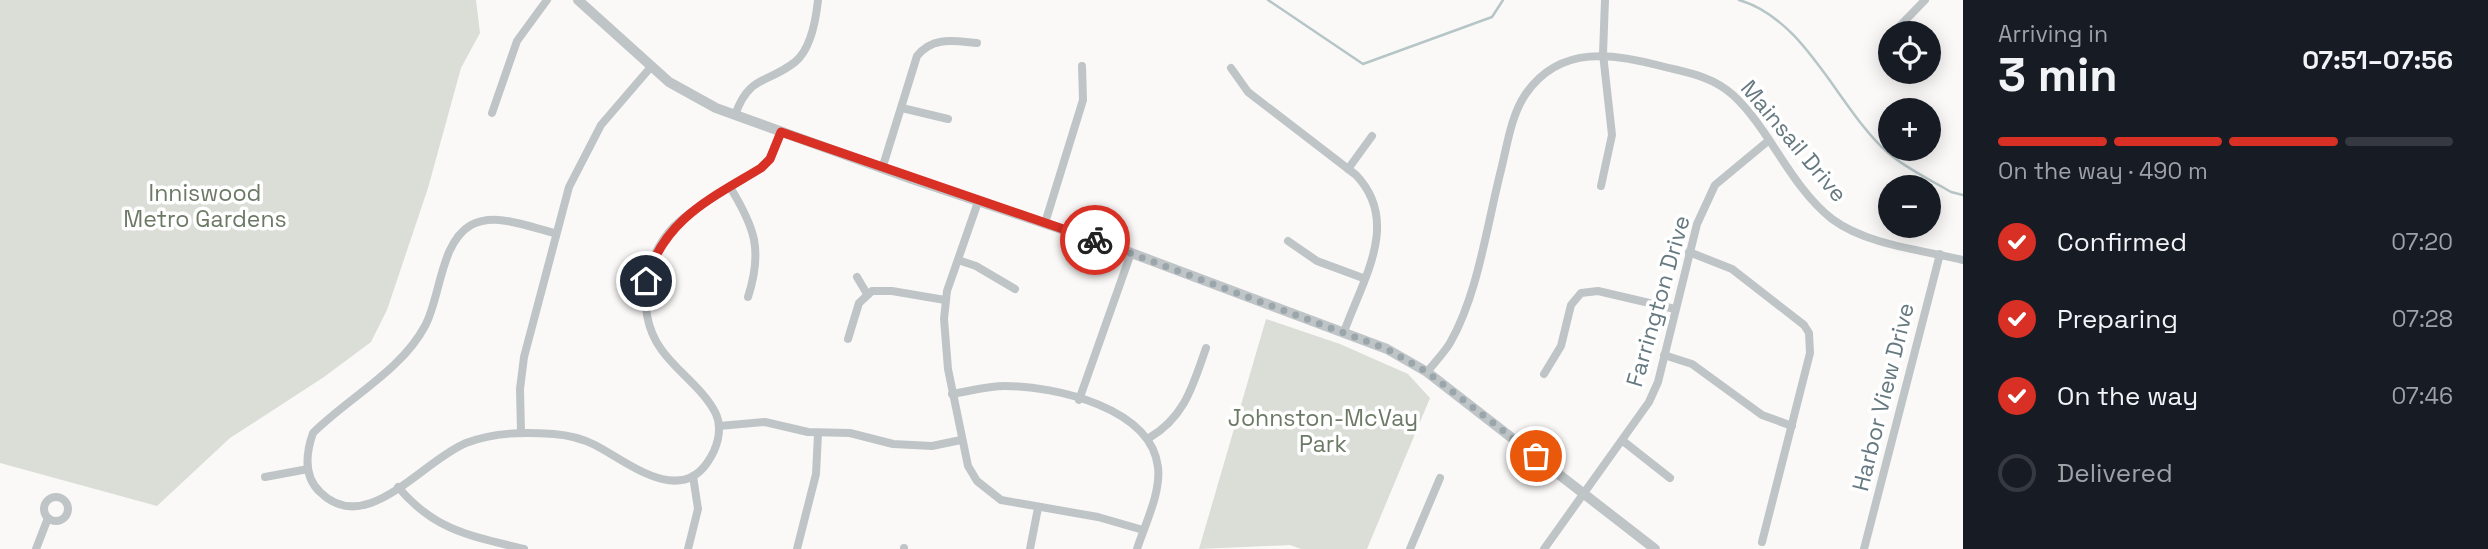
<!DOCTYPE html>
<html lang="en">
<head>
<meta charset="utf-8">
<style>
	:root { --surface:#171b24; --page:#242831; --text:#f1f3f6; --muted:#9ea1a6; --line:#363941; --accent:#d93025 }
	body { margin:0; font-family:"Space Grotesk",sans-serif; background:var(--page); color:var(--text); height:100vh; display:flex; flex-direction:column; font-size:26px; white-space:nowrap }
	* { box-sizing:border-box; margin:0 }
	p { font-size:23px; color:var(--muted) }
	.icon { flex:none; width:38px; height:38px; fill:none; stroke:currentColor; stroke-width:2; stroke-linecap:round; stroke-linejoin:round }
	.map { position:relative; flex:1; overflow:hidden }
	.side { display:flex; flex-direction:column; background:var(--surface); width:525px }
	.side>* { flex:none }
	.fabs { position:absolute; left:1878px; top:21px; display:grid; gap:14px }
	.fabs a { display:grid; place-items:center; width:63px; height:63px; border-radius:50%; background:var(--surface); box-shadow:0 4px 18px #0003; font-size:35px }
	.pin { position:absolute; display:grid; place-items:center; width:60px; height:60px; color:#fff; margin:-30px; border:4px solid #fff; border-radius:50%; box-shadow:0 2px 7px #0007 }
	.courier { position:absolute; display:grid; place-items:center; width:70px; height:70px; margin:-35px; border:5px solid #d93025; border-radius:50%; background:#fff; color:#222; box-shadow:0 2px 9px #0007 }
	.headline em { font-style:normal; font-weight:800 }
	.headline div { display:flex; flex-direction:column-reverse }
	.headline { display:flex; align-items:center; justify-content:space-between; height:119px; padding:0 35px }
	h1 { font-size:46px; font-weight:800; line-height:52px }
	.bar { display:grid; grid-template-columns:repeat(4,1fr); gap:10px 7px; align-content:center; height:84px; padding:0 35px }
	.bar i { height:9px; border-radius:5px; background:var(--line) }
	.bar .current { background:var(--accent) }
	.bar p { grid-column:span 4 }
	ol { padding:0 35px; list-style:none }
	li { display:flex; align-items:center; gap:21px; height:77px }
	li p { margin-inline-start:auto }
	li .icon { padding:7px; border-radius:50%; background:var(--accent); color:#fff; stroke-width:4 }
	li:last-child { color:var(--muted) }
	li i { width:38px; height:38px; border:4px solid var(--line); border-radius:50% }
	main { display:flex; flex:1; min-height:0 }
	.map>svg:first-child { display:block }
</style>
</head>
<body>
<main>
<div class="map">
<svg width="1963" height="549" viewBox="0 0 1963 549">
	<rect width="100%" height="100%" fill="#faf9f8"/>
	<g fill="#daded7">
		<polygon points="0,0 476,0 480,33 461,68 428,188 387,310 371,342 324,377 230,438 157,506 0,463"/>
		<polygon points="1266,319 1340,344 1408,374 1430,398 1367,549 1301,549 1290,545 1199,549"/>
	</g>
	<g fill="none" stroke-linecap="round" stroke-linejoin="round">
		<g stroke="#b6c5c6" stroke-width="2.5">
			<polyline points="1268,0 1363,64 1492,17 1503,0"/>
			<path d="M1739,0C1806,19 1838,108 1887,152C1905,168 1931,180 1951,192L1963,195"/>
		</g>
		<g stroke="#bfc5c7" stroke-width="8">
			<polyline points="1893,33 1925,0"/>
			<path d="M1231,68L1248,92L1356,175C1401,222 1363,279 1344,332"/>
			<polyline points="902,108 948,119"/>
			<polyline points="492,113 517,41 547,0"/>
			<path d="M735,115C749,75 767,84 795,62C811,49 816,19 818,0"/>
			<path d="M882,169L917,56C933,36 954,41 977,43"/>
			<polyline points="1348,169 1372,136"/>
			<polyline points="1601,186 1612,135 1603,54 1605,0"/>
			<path d="M730,187C755,228 763,250 748,297"/>
			<polyline points="978,202 947,291 944,319 948,369 968,466 977,481 1001,500 1098,517 1143,530"/>
			<polyline points="1045,223 1083,100 1082,66"/>
			<path d="M555,233C529,227 496,212 471,225C440,243 441,296 425,326C401,371 348,398 313,433C306,453 303,476 320,492C366,538 422,461 466,443C495,432 524,432 554,434C567,435 583,439 595,445C626,461 678,505 707,463C717,449 723,430 716,414C704,389 676,371 661,349C633,310 645,249 681,220C705,200 735,185 761,168L770,159L781,132"/>
			<polyline points="1288,241 1317,261 1363,278"/>
			<polyline points="1689,252 1732,269 1804,325 1809,333 1810,353 1762,542"/>
			<polyline points="958,260 976,266 1015,289"/>
			<polyline points="857,277 867,294"/>
			<polyline points="848,339 859,303 872,291 892,291 945,300"/>
			<polyline points="1664,355 1692,364 1762,415 1792,426"/>
			<path d="M1427,372C1434,363 1444,353 1450,343C1478,294 1487,225 1501,170C1507,146 1511,116 1525,95C1560,43 1615,54 1665,67C1690,73 1713,77 1733,95C1770,129 1790,186 1832,219C1867,245 1922,250 1963,260"/>
			<polyline points="1544,374 1561,346 1571,305 1581,293 1598,291 1675,309"/>
			<path d="M952,394C970,391 988,386 1005,386C1056,386 1151,408 1158,467C1161,493 1145,524 1137,549"/>
			<polyline points="1079,400 1131,253"/>
			<polyline points="719,426 765,422 808,432 850,433 893,444 932,446 961,440"/>
			<polyline points="521,432 520,389 524,357 569,187 601,125 650,68"/>
			<path d="M1149,438C1185,417 1193,385 1206,348"/>
			<polyline points="1623,441 1670,478"/>
			<polyline points="265,477 308,469"/>
			<path d="M398,487C435,531 471,536 524,549"/>
			<circle cx="56" cy="509" r="12"/>
			<polyline points="904,548 904,549"/>
			<polyline points="36,549 48,518"/>
			<polyline points="688,549 698,509 693,476"/>
			<polyline points="797,549 816,474 818,434"/>
			<polyline points="1030,549 1038,508"/>
			<polyline points="1410,549 1440,478"/>
			<polyline points="1544,549 1649,402 1658,382 1697,224 1715,185 1768,141"/>
			<polyline points="1864,549 1940,254"/>
		</g>
		<polyline stroke="#bfc5c7" stroke-width="10" points="578,0 669,82 716,108 912,179 1118,248 1387,349 1427,372 1655,549"/>
	</g>
	<g fill="none" stroke-linecap="round" stroke-linejoin="round">
		<polyline stroke="#9aa6ab" stroke-width="7" stroke-dasharray="0 12.6" points="1095,240 1387,349 1427,372 1536,456"/>
		<path stroke="#d93025" stroke-width="9" d="M646,281C664,219 710,199 761,168L770,159L781,132L1095,240"/>
	</g>
	<g text-anchor="middle" dominant-baseline="central" stroke-width="7" stroke-linejoin="round" paint-order="stroke">
		<g font-size="23" fill="#667981" stroke="#fff">
			<text transform="translate(1794 141) rotate(50)">Mainsail Drive</text>
			<text transform="translate(1658 301) rotate(-74)">Farrington Drive</text>
			<text transform="translate(1883 397) rotate(-76)">Harbor View Drive</text>
		</g>
		<g font-size="23" fill="#6b7965" stroke="#fff">
			<text x="205" y="193">Inniswood<tspan x="205" dy="26">Metro Gardens</tspan></text>
			<text x="1323" y="418">Johnston-McVay<tspan x="1323" dy="26">Park</tspan></text>
		</g>
	</g>
</svg>
<div class="fabs">
<a><svg class="icon" aria-label="locate" viewBox="0 0 24 24"><circle cx="12" cy="12" r="6"/><path d="M12 2v4M12 18v4M2 12h4M18 12h4"/></svg></a>
<a>+</a>
<a>−</a>
</div>
<div class="pin" style="left:1536px;top:456px;background:#ea580c"><svg class="icon" aria-label="bag" viewBox="0 0 24 24"><path d="M5 8h14l-1 12H6zM9 8a3 3 0 0 1 6 0"/></svg></div>
<div class="pin" style="left:646px;top:281px;background:#1f2937"><svg class="icon" aria-label="home" viewBox="0 0 24 24"><path d="M3 11l9-7 9 7M6 9v11h12V9"/></svg></div>
<div class="courier" style="left:1095px;top:240px"><svg class="icon" aria-label="bike" viewBox="0 0 24 24"><circle cx="6" cy="16" r="4"/><circle cx="18" cy="16" r="4"/><path d="M6 16l4-8h5l3 8M10 8l3 8H6M13 5h3"/></svg></div>
</div>
<section class="side">
<div class="headline"><div><h1>3 min</h1><p>Arriving in</p></div><em>07:51–07:56</em></div>
<div class="bar"><i class="current"></i><i class="current"></i><i class="current"></i><i></i><p>On the way · 490 m</p></div>
<ol>
<li><svg class="icon" aria-label="check" viewBox="0 0 24 24"><path d="M5 12l5 5 9-10"/></svg>Confirmed<p>07:20</p></li>
<li><svg class="icon" aria-label="check" viewBox="0 0 24 24"><path d="M5 12l5 5 9-10"/></svg>Preparing<p>07:28</p></li>
<li><svg class="icon" aria-label="check" viewBox="0 0 24 24"><path d="M5 12l5 5 9-10"/></svg>On the way<p>07:46</p></li>
<li><i></i>Delivered</li>
</ol>
</section>
</main>
</body>
</html>
